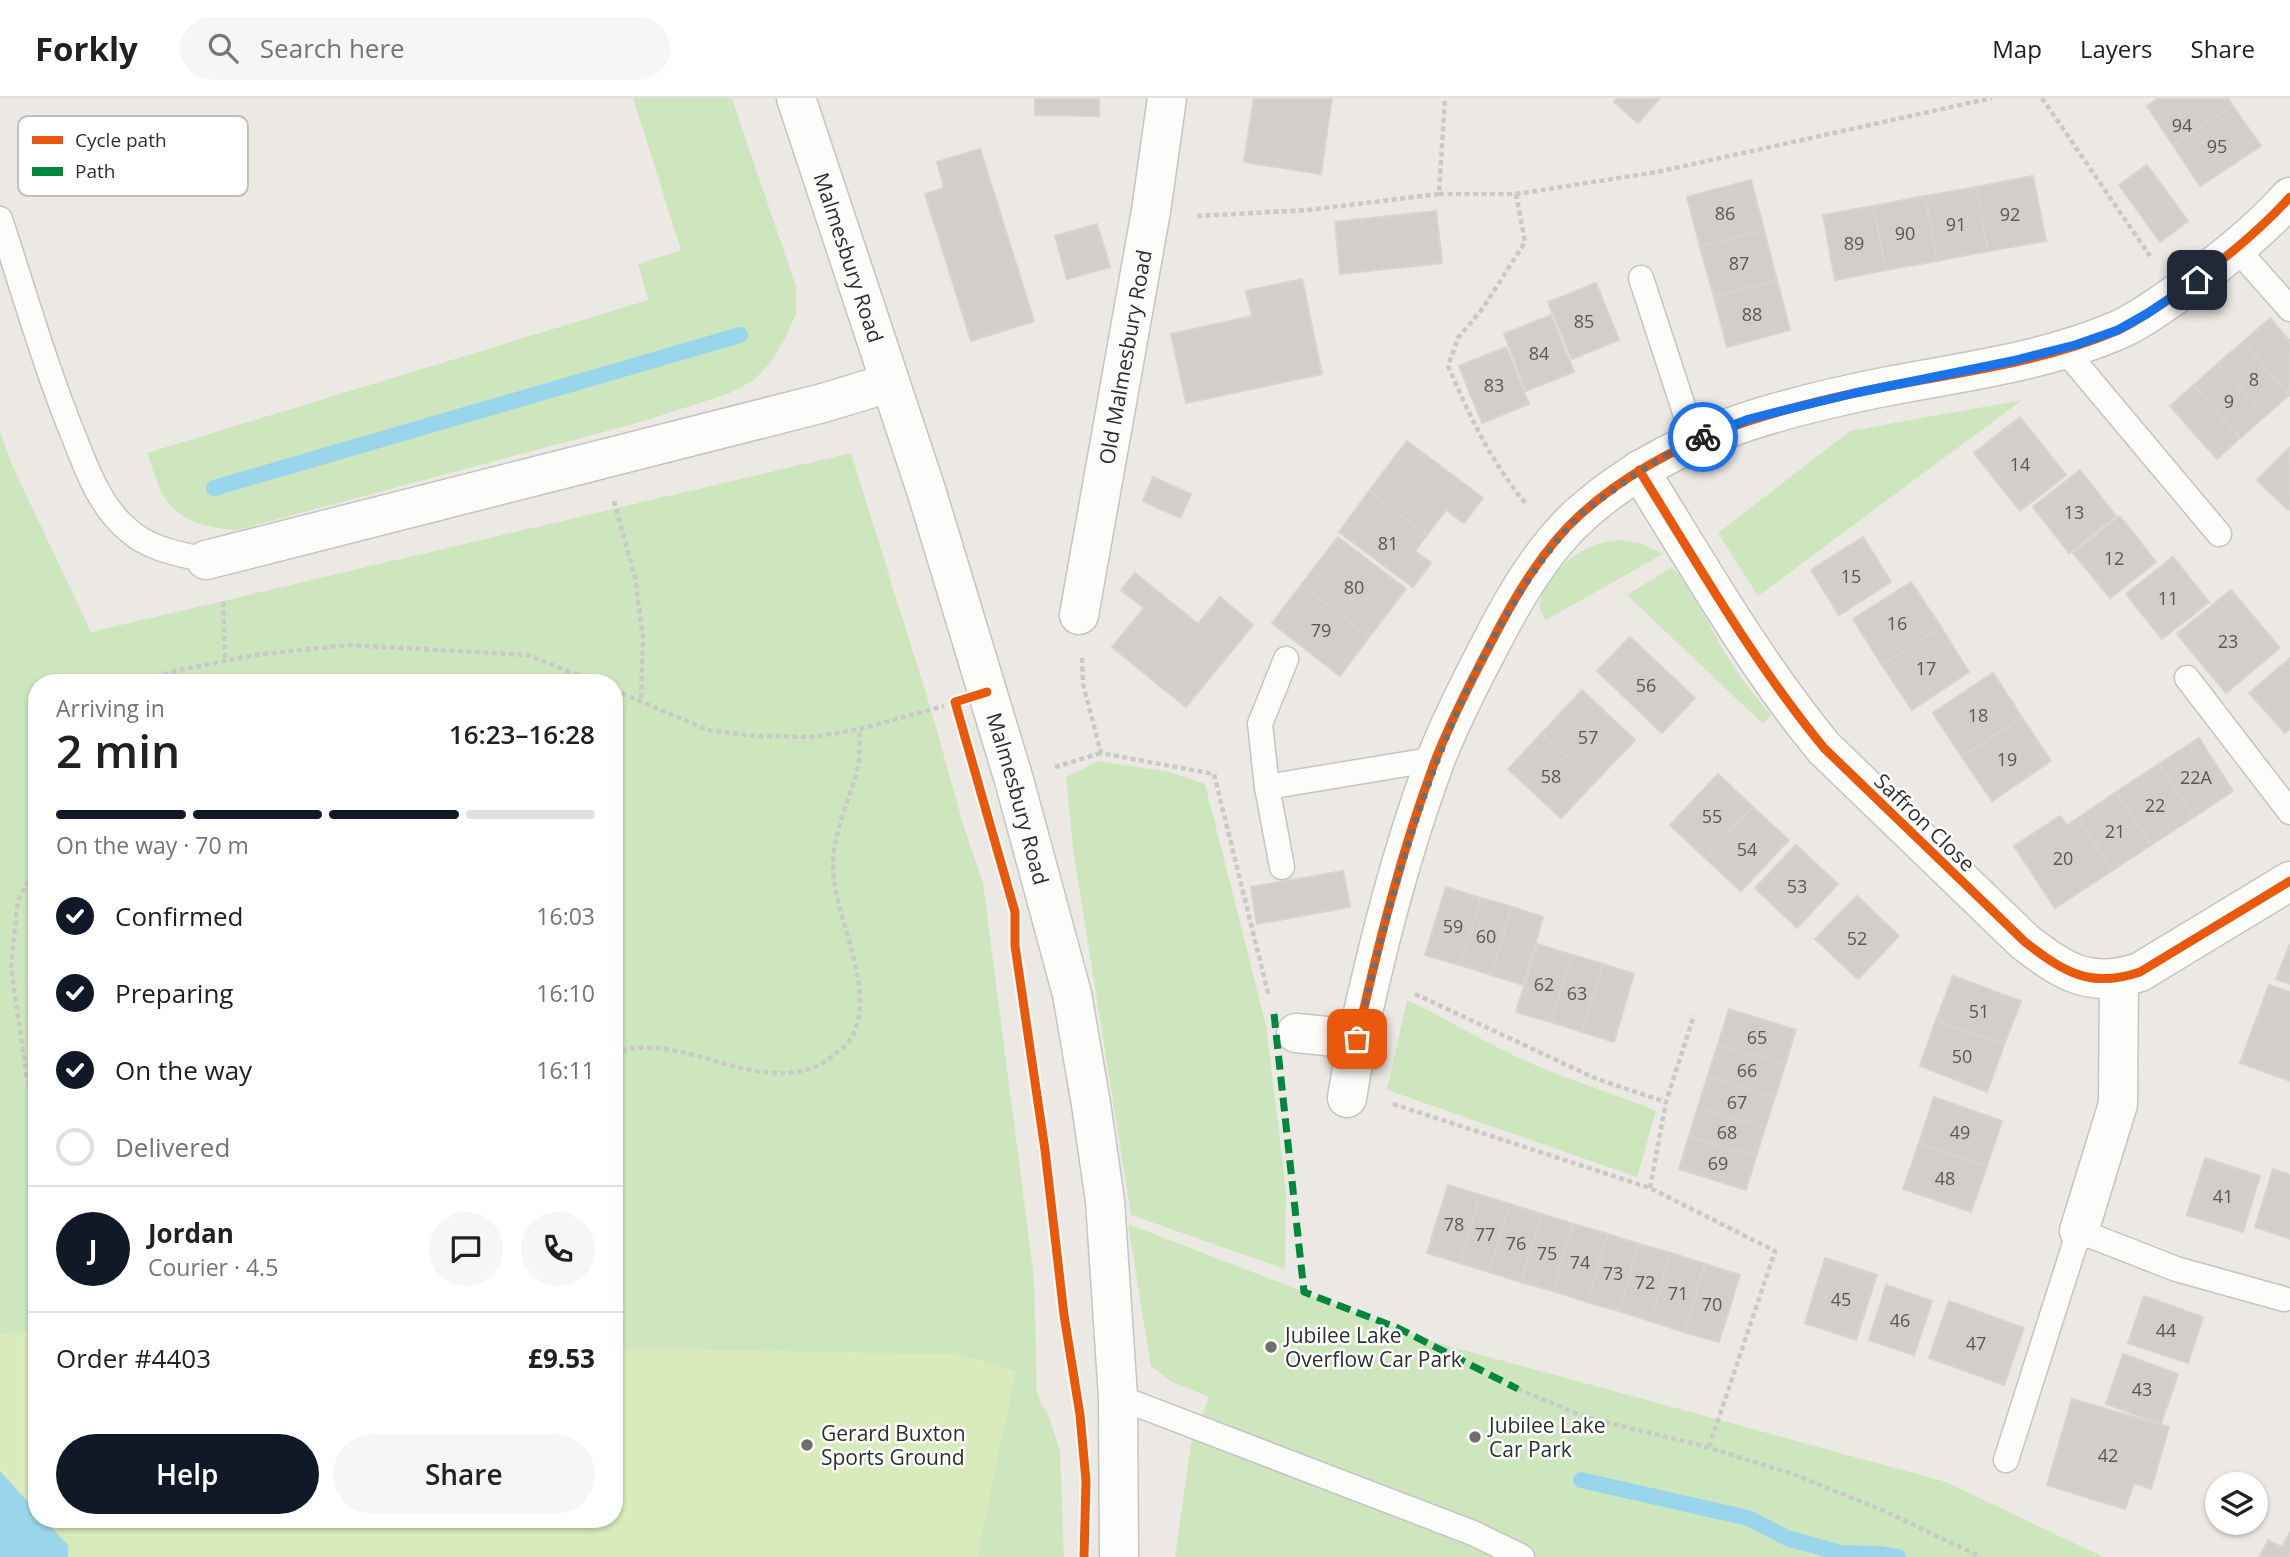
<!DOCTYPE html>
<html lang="en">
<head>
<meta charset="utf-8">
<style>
	:root { --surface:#fff; --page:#f6f6f6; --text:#202124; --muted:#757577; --line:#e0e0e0; --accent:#111827 }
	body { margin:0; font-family:"Open Sans",sans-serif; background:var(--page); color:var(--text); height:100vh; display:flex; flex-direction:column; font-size:26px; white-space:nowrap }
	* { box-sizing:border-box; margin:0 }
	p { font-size:23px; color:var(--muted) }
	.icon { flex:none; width:38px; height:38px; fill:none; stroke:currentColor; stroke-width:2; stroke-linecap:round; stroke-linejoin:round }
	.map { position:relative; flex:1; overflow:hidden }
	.sheet { position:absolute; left:28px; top:576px; width:595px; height:854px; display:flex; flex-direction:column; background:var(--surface); border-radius:28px; box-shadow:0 2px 5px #0004 }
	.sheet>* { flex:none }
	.buttons { position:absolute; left:2205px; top:1374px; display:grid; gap:14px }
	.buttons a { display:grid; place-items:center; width:63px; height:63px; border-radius:50%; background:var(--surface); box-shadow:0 2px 5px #0004; font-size:35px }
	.pin { position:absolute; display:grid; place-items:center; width:60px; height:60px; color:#fff; margin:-30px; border-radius:14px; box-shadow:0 4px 10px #0006 }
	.courier { position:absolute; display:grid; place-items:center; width:70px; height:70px; margin:-35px; border:5px solid #1a73e8; border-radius:50%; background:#fff; color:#222; box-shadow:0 2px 9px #0007 }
	.overview em { font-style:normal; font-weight:600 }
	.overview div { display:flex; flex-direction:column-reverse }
	.overview { display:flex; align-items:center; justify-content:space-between; height:119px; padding:0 28px }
	h1 { font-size:46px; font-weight:600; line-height:52px }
	.bar { display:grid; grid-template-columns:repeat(4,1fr); gap:10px 7px; align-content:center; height:84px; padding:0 28px }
	.bar i { height:9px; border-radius:5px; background:var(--line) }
	.bar .current { background:var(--accent) }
	.bar p { grid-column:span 4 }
	.line { display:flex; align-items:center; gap:18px; padding:0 28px; border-top:2px solid var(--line) }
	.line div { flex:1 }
	.round { display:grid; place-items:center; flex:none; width:74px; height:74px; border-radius:37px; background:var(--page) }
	ol { padding:0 28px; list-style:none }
	li { display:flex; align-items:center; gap:21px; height:77px }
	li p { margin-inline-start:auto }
	li .icon { padding:7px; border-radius:50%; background:var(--accent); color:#fff; stroke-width:4 }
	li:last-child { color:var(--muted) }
	li i { width:38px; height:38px; border:4px solid var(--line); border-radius:50% }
	.action { display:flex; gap:14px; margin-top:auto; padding:14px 28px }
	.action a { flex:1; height:80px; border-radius:42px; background:var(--accent); color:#fff; font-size:28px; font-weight:600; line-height:80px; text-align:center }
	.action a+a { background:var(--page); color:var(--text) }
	header { display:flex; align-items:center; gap:42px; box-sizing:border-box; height:98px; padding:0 35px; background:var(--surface); border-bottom:2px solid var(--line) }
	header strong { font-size:33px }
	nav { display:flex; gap:38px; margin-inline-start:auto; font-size:24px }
	.search { width:490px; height:63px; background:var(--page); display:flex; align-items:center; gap:18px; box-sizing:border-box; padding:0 24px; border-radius:38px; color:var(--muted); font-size:26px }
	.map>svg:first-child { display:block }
</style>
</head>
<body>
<header>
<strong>Forkly</strong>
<div class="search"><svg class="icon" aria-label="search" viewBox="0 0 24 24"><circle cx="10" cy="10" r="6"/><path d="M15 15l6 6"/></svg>Search here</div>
<nav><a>Map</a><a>Layers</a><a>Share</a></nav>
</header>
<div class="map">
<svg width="2290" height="1459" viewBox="0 0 2290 1459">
	<rect width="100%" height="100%" fill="#ece8e4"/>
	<g fill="#cee6be">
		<path d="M633,0H732L796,189V216L785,241L770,265L754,282L730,295L644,323L237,432C211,430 183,426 166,402C157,389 153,370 147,355L648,202L638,166L681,152Z"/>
		<polygon points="2022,302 1758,498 1718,435 1850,333"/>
		<polygon points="0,333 12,367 91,534 851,355 931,612 964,729 983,785 1034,1180 1037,1297 1050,1321 1060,1353 1064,1459 977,1459 1015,1273 961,1257 614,1250 614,584 37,584 37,1234 0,1236"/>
		<path d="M1619,442L1640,445L1663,456L1546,522C1525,499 1562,465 1582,453C1594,446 1606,443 1619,442Z"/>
		<path d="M1672,469C1696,496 1709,530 1729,561C1741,581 1756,599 1771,617L1763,626L1627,497Z"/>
		<polygon points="1099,663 1170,674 1205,686 1266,927 1286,1092 1285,1171 1131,1117 1073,751 1066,679"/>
		<path d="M1407,902C1438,916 1466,934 1497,949C1547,976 1603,991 1656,1013L1637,1079L1387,992Z"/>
		<polygon points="1128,1126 1434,1244 1946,1384 2103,1459 1175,1459 1191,1346 1209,1299 1172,1284 1151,1268"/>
	</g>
	<polygon fill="#d9eabb" points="37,1234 37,1421 614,1421 614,1250 961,1257 1016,1273 977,1459 0,1459 0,1236"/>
	<polygon fill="#99d6ec" points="0,1373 37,1414 37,1421 43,1421 68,1447 68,1459 0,1459"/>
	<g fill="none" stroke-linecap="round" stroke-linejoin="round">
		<g stroke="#99d6ec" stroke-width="16">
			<polyline points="214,390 740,237"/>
			<polyline points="1581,1382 1748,1420 1787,1440 1840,1455 1879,1456 1898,1459"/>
		</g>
	</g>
	<g fill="#d1cecb" stroke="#d7d4d0" stroke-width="2">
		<polygon points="1035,0 1099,0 1099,18 1035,17"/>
		<polygon points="1254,0 1332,0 1321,76 1244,64"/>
		<polygon points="1617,0 1660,0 1638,25 1614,4"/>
		<polygon points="2158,0 2228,0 2233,8 2173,47 2147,8"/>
		<polygon points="2233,8 2261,48 2200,88 2173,47"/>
		<polygon points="980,51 1034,223 971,243 925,96 944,90 937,64"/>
		<polygon points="2147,67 2188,123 2160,144 2119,87"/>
		<polygon points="2033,78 2046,143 1988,153 1976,89"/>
		<polygon points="1751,82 1764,132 1700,149 1687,99"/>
		<polygon points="1976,89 1988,153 1937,163 1925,98"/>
		<polygon points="1925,98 1937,163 1886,172 1873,108"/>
		<polygon points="1873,108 1886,172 1835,182 1823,117"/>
		<polygon points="1436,113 1442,165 1340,176 1335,124"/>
		<polygon points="1097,126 1110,169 1067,181 1055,138"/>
		<polygon points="1764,132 1777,182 1714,199 1700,149"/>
		<polygon points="1302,181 1322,276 1186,305 1171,236 1252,218 1246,193"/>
		<polygon points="1777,182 1790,232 1727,249 1714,199"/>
		<polygon points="1596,185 1619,242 1572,261 1548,204"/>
		<polygon points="1551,217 1574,274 1526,293 1504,236"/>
		<polygon points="2270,220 2290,243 2289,297 2243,244"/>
		<polygon points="2243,244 2289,297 2265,318 2218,265"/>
		<polygon points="1506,249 1529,306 1482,325 1459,268"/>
		<polygon points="2218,265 2265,318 2240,340 2194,287"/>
		<polygon points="2194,287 2240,340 2217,361 2170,308"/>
		<polygon points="2020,319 2066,377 2020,413 1974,355"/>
		<polygon points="1407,343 1483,400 1464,425 1446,412 1427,437 1369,393"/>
		<polygon points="2289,350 2290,410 2288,412 2257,382"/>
		<polygon points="2080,372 2116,418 2069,455 2033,409"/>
		<polygon points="1153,379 1191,396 1180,420 1143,403"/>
		<polygon points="1369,393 1427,437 1415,453 1431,465 1413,489 1339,434"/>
		<polygon points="2120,418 2156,464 2110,500 2073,455"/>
		<polygon points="1338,439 1406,491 1369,539 1301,487"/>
		<polygon points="1863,439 1891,484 1839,517 1811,472"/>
		<polygon points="2173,459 2209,504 2162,541 2126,496"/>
		<polygon points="1135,475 1198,526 1220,499 1253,527 1186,609 1112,549 1144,510 1121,492"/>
		<polygon points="1911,484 1941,529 1882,567 1853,521"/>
		<polygon points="1301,487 1369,539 1340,578 1272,525"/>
		<polygon points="2231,492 2280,550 2226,595 2177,536"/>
		<polygon points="1941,529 1969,574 1912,612 1882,567"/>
		<polygon points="1630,539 1695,600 1662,635 1597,573"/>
		<polygon points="2290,560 2290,631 2285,635 2249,595"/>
		<polygon points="1993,575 2022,619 1962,659 1933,615"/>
		<polygon points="1582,592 1635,642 1594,685 1542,635"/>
		<polygon points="2022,619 2051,663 1992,703 1962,659"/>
		<polygon points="1542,635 1594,685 1561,720 1508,671"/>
		<polygon points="2199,640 2233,693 2194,719 2159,666"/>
		<polygon points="2159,666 2194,719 2151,747 2116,694"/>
		<polygon points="1718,676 1753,709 1705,760 1670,727"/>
		<polygon points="2116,694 2151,747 2113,772 2078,720"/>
		<polygon points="1753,709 1789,742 1741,793 1705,760"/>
		<polygon points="2060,718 2067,727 2078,720 2113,772 2055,810 2014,748"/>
		<polygon points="1796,747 1838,786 1797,830 1755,790"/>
		<polygon points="1343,773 1350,809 1257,826 1251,789"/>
		<polygon points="1446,789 1481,800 1460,867 1425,857"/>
		<polygon points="1857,798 1899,838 1858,881 1815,841"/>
		<polygon points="1481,800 1512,809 1491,877 1460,867"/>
		<polygon points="1512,809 1543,819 1523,887 1491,877"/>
		<polygon points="1537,846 1572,857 1551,924 1516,914"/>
		<polygon points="2290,846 2290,886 2276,881"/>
		<polygon points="1572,857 1603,866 1582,934 1551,924"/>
		<polygon points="1603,866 1634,876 1614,944 1582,934"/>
		<polygon points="1953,878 2021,903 2004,947 1936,922"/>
		<polygon points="2269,887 2290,894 2290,983 2240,965"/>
		<polygon points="1729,911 1796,932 1785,967 1718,946"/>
		<polygon points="1936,922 2004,947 1987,994 1920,968"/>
		<polygon points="1718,946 1785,967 1775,999 1708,977"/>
		<polygon points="1708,977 1775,999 1765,1030 1698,1009"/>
		<polygon points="1934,999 2002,1023 1987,1068 1919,1045"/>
		<polygon points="1698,1009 1765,1030 1756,1059 1689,1038"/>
		<polygon points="1689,1038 1756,1059 1746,1092 1679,1071"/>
		<polygon points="1919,1045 1987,1068 1971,1114 1903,1091"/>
		<polygon points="2205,1060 2260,1078 2243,1134 2187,1117"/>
		<polygon points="2273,1071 2290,1077 2290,1141 2255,1129"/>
		<polygon points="1448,1087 1480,1097 1460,1165 1427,1155"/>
		<polygon points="1480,1097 1510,1106 1489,1174 1460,1165"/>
		<polygon points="1510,1106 1542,1116 1521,1184 1489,1174"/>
		<polygon points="1542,1116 1573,1126 1553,1193 1521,1184"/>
		<polygon points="1573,1126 1608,1136 1587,1204 1553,1193"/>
		<polygon points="1608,1136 1639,1146 1619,1213 1587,1204"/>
		<polygon points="1639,1146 1671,1155 1650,1223 1619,1213"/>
		<polygon points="1671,1155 1705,1166 1684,1234 1650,1223"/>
		<polygon points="1825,1160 1877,1177 1856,1242 1805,1225"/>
		<polygon points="1705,1166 1740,1177 1719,1244 1684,1234"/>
		<polygon points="1886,1187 1932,1203 1914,1257 1869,1242"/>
		<polygon points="2144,1198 2203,1219 2188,1265 2128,1245"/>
		<polygon points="1949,1203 2024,1230 2004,1287 1929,1260"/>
		<polygon points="2123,1256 2178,1276 2161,1326 2106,1306"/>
		<polygon points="2072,1301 2169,1329 2151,1391 2134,1385 2125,1411 2047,1387"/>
		<polygon points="2290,1434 2290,1459 2259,1459 2268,1442 2282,1449"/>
	</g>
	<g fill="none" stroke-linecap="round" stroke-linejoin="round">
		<g stroke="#c5c4c5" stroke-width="27">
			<g id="service">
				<path d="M0,121C24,194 45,268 74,339C87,372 100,408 127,431C148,451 179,456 206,462"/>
				<polyline points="2237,151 2290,211"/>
				<polyline points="1641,180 1694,342"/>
				<polyline points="2063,250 2219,436"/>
				<polyline points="2187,580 2290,714"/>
				<polyline points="1267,689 1436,661"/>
				<polyline points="1282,769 1267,689 1260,626 1286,561"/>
				<polyline points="1118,1299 1473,1435 1522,1459"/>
				<polyline points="2006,1362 2079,1133 2176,1171 2284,1201"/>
			</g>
		</g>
		<g stroke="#c5c4c5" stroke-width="41">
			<g id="minor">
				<path d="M1639,372C1698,466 1753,564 1824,650L2025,844C2064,874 2090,891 2140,874L2290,783"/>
				<polyline points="206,462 823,305 889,285"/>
				<path id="s1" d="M1079,517L1151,113L1167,0"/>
				<polyline points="1296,935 1357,941 1347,1000"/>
				<path d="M1357,941C1378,847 1401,754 1435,663C1451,622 1471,583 1491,545C1514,500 1543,450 1581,416C1668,338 1778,310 1889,288C1964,274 2045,263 2116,233C2137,224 2156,210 2175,197C2216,168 2256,137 2290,99"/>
				<polyline points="2079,1133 2118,1006 2119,881"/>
			</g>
		</g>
		<g stroke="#c5c4c5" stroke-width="41">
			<g id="secondary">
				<path id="s2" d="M796,0L927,395L1014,682L1072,896L1091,1006L1105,1103L1118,1299L1119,1459"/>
			</g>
		</g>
		<g stroke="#c9c9c8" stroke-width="4.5" stroke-dasharray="5 3.5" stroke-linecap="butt">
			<polyline points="2042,0 2150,158"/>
			<polyline points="1439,96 1516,96 1657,74 1992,0"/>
			<path d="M1516,96L1525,144L1483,210L1458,240L1448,268C1469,317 1492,366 1527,407"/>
			<polyline points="1197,118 1308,112 1439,96 1445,0"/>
			<polyline points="614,403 635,479 643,539 641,603"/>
			<polyline points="223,504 225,562"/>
			<polyline points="1082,560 1083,586 1101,655 1214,676 1269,899"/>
			<polyline points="148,584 170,574 254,557 348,547 528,557 595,584"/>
			<polyline points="614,592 708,632 754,638 814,639 860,631 944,608"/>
			<polyline points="1055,669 1101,655"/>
			<polyline points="37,768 18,802 11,869 27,981 37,1005"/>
			<polyline points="1415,896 1597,981 1666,1004"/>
			<path d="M614,956C646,939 701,960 734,968C769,977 804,982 834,957C839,952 846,948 850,942C880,893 832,819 833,766C833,736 849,702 857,673C860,660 859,644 860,631"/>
			<polyline points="1393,1006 1650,1090 1775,1153 1709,1349"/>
			<polyline points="1650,1090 1666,1004 1694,917"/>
			<polyline points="1518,1291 1585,1319 1703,1348 1793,1376 1882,1412 1981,1459"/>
		</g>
		<use href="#service" stroke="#fcfcfb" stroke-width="24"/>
		<use href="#minor" stroke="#fcfcfb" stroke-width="38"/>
		<use href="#secondary" stroke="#fcfcfb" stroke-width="38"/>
		<polyline stroke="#00873e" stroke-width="7" stroke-dasharray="14 7" stroke-linecap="butt" points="1274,916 1304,1194 1398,1230 1518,1291"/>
		<g stroke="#fff" stroke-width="13">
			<g id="cycleway">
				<path d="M1639,372C1698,466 1753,564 1824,650L2025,844C2064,874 2090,891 2140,874L2290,783"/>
				<polyline points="987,594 955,604 1015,814 1015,848 1045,1052 1064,1217 1080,1317 1086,1383 1084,1459"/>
				<path d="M1357,941C1378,847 1401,754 1435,663C1451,622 1471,583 1491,545C1514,500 1543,450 1581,416C1668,338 1778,310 1889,288C1964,274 2045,263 2116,233C2137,224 2156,210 2175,197C2216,168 2256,137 2290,99"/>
			</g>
		</g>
		<use href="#cycleway" stroke="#e8590c" stroke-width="9"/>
	</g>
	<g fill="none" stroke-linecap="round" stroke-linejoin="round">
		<path stroke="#706f6e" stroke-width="7" stroke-dasharray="0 12.6" d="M1357,941C1388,808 1422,676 1486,554C1512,505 1540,459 1578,419C1587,410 1598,403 1608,396C1637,374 1669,353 1703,339"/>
		<polyline stroke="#1a73e8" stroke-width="9" points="1703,339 1749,321 1789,311 1855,295 2012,263 2075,247 2118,232 2148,215 2197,182"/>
	</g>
	<g fill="#706f6e" stroke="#fff" stroke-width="2.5">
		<circle cx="1271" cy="1249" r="7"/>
		<circle cx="1475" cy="1339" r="7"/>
		<circle cx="807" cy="1347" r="7"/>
	</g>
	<g text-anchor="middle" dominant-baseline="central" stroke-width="5" stroke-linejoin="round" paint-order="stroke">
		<g font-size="18" fill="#585857">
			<text x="2182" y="27">94</text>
			<text x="2217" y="48">95</text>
			<text x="1725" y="115">86</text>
			<text x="2010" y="116">92</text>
			<text x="1956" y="126">91</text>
			<text x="1905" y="135">90</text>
			<text x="1854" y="145">89</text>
			<text x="1739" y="165">87</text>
			<text x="1752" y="216">88</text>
			<text x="1584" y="223">85</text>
			<text x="1539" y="255">84</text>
			<text x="2254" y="281">8</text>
			<text x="1494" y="287">83</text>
			<text x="2229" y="303">9</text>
			<text x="2020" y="366">14</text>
			<text x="2074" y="414">13</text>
			<text x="1388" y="445">81</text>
			<text x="2114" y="460">12</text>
			<text x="1851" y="478">15</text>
			<text x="1354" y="489">80</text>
			<text x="2168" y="500">11</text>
			<text x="1897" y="525">16</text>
			<text x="1321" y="532">79</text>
			<text x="2228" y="543">23</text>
			<text x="1926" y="570">17</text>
			<text x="1646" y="587">56</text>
			<text x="1978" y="617">18</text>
			<text x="1588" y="639">57</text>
			<text x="2007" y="661">19</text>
			<text x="1551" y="678">58</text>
			<text x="2196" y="679">22A</text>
			<text x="2155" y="707">22</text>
			<text x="1712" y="718">55</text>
			<text x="2115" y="733">21</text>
			<text x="1747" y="751">54</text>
			<text x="2063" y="760">20</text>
			<text x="1797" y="788">53</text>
			<text x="1453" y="828">59</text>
			<text x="1486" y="838">60</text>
			<text x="1857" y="840">52</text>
			<text x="1544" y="886">62</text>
			<text x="1577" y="895">63</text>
			<text x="1979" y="913">51</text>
			<text x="1757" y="939">65</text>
			<text x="1962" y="958">50</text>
			<text x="1747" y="972">66</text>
			<text x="1737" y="1004">67</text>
			<text x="1727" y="1034">68</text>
			<text x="1960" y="1034">49</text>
			<text x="1718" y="1065">69</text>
			<text x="1945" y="1080">48</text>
			<text x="2223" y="1098">41</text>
			<text x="1454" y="1126">78</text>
			<text x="1485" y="1136">77</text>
			<text x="1516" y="1145">76</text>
			<text x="1547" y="1155">75</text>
			<text x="1580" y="1164">74</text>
			<text x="1613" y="1175">73</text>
			<text x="1645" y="1184">72</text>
			<text x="1678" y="1195">71</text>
			<text x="1841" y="1201">45</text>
			<text x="1712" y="1206">70</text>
			<text x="1900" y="1222">46</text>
			<text x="2166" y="1232">44</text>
			<text x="1976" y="1245">47</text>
			<text x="2142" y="1291">43</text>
			<text x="2108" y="1357">42</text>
		</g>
		<g font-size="21" fill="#2e2e2e" stroke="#fff">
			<text stroke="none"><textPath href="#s2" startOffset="168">Malmesbury Road</textPath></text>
			<text stroke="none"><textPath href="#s1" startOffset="262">Old Malmesbury Road</textPath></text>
			<text stroke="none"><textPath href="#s2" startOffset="735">Malmesbury Road</textPath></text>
			<text transform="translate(1925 724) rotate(44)">Saffron Close</text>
		</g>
		<g font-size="21" fill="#2e2e2e" stroke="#fff" text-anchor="start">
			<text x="1285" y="1237">Jubilee Lake<tspan x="1285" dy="24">Overflow Car Park</tspan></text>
			<text x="1489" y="1327">Jubilee Lake<tspan x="1489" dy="24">Car Park</tspan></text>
			<text x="821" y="1335">Gerard Buxton<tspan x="821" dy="24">Sports Ground</tspan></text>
		</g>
	</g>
	<rect x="18" y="18" width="230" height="80" rx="10" fill="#fff" stroke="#c0c0c0" stroke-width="2"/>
	<rect x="32" y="38" width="31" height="8" fill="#e8590c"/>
	<rect x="32" y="69" width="31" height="9" fill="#00873e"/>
	<g font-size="19" fill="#2e2e2e">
		<text x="75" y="49">Cycle path</text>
		<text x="75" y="80">Path</text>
	</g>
</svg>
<div class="buttons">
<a><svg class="icon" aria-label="layers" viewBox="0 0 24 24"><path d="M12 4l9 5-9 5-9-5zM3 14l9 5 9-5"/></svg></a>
</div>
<div class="pin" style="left:1357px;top:941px;background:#ea580c"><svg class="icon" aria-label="bag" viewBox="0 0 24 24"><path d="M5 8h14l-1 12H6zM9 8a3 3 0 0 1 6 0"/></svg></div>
<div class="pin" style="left:2197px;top:182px;background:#1f2937"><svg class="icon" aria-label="home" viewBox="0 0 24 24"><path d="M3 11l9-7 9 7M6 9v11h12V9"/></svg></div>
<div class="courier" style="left:1703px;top:339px"><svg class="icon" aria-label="bike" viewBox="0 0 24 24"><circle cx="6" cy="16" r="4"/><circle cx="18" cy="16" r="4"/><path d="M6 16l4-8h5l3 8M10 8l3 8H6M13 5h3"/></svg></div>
<section class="sheet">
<div class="overview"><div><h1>2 min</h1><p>Arriving in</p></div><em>16:23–16:28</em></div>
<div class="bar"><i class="current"></i><i class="current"></i><i class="current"></i><i></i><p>On the way · 70 m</p></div>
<ol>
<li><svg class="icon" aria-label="check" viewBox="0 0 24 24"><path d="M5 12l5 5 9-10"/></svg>Confirmed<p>16:03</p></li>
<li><svg class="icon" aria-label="check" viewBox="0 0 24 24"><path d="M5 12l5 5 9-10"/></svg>Preparing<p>16:10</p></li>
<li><svg class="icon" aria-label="check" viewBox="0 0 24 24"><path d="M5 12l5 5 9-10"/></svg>On the way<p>16:11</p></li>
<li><i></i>Delivered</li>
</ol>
<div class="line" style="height:126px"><b class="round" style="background:var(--accent);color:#fff">J</b><div><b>Jordan</b><p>Courier · 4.5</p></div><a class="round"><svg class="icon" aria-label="chat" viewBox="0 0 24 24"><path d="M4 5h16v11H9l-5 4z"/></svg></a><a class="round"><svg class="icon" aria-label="phone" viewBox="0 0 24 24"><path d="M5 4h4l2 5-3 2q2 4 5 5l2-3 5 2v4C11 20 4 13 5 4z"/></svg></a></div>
<div class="line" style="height:91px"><div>Order #4403</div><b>£9.53</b></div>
<div class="action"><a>Help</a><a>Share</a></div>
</section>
</div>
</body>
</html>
